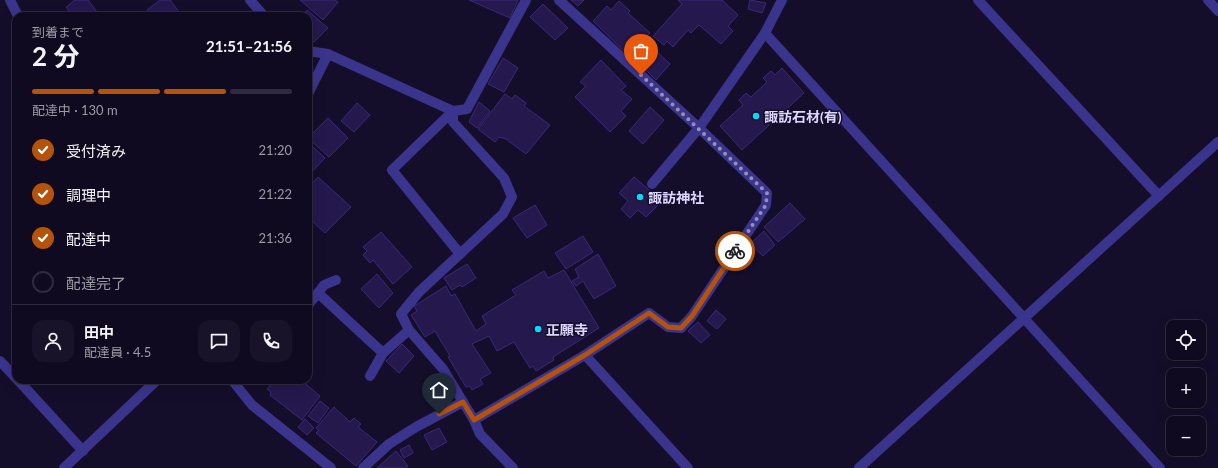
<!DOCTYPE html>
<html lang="ja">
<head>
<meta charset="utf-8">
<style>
	:root { --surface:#0f0a20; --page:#181329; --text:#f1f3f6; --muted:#9b9aa5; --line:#2f2b3e; --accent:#b45309 }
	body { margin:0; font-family:Lato,"Noto Sans JP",sans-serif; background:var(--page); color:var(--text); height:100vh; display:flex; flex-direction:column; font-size:15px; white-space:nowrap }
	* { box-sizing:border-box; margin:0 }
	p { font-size:13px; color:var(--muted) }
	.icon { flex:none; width:22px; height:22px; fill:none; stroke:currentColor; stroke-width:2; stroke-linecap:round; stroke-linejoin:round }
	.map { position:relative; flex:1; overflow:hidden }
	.drawer { position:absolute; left:12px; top:12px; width:300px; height:372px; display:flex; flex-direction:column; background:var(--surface); border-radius:12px; box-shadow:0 4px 16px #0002,0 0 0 1px var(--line) }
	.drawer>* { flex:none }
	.fabs { position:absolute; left:1166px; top:320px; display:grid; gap:8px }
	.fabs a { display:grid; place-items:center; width:40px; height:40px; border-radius:8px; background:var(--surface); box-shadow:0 4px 16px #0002,0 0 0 1px var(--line); font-size:20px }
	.pin { position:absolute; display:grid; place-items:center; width:34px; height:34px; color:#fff; margin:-41px -17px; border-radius:50% 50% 50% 0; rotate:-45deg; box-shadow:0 0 4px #0007 }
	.pin .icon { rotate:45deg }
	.courier { position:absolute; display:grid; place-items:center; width:40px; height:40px; margin:-20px; border:3px solid #b45309; border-radius:50%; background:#fff; color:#222; box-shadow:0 1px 5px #0007 }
	.head em { font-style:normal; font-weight:700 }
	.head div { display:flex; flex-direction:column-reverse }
	.head { display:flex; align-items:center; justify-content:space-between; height:68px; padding:0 20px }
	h1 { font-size:26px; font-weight:700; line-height:30px }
	.bar { display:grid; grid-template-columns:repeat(4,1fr); gap:6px 4px; align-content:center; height:48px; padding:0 20px }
	.bar i { height:5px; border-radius:3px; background:var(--line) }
	.bar .current { background:var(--accent) }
	.bar p { grid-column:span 4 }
	.line { display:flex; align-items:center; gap:10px; padding:0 20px; border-top:1px solid var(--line) }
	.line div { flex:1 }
	.round { display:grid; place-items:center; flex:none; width:42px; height:42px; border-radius:12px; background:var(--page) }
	ol { padding:0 20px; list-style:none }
	li { display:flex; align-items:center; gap:12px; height:44px }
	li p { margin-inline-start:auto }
	li .icon { padding:4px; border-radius:50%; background:var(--accent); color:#fff; stroke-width:4 }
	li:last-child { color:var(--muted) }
	li i { width:22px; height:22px; border:2px solid var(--line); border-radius:50% }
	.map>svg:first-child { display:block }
</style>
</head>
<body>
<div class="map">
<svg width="1218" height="468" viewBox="0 0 1218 468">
	<rect width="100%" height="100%" fill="#140e2a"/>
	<g fill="#25184d" stroke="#3b287b">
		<polygon points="75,0 88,0 100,16 73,16 66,7"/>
		<polygon points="160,0 170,0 182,16 152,16 147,10"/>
		<polygon points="300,0 335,0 338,2 323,20"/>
		<polygon points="469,0 518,0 510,18"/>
		<polygon points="571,0 584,0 578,6"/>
		<polygon points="678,0 722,0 738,15 728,26 733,31 721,44 699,25 691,33 688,30 673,47 667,41 664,45 653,36 682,4"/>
		<polygon points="750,0 766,3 762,13 748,9"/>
		<polygon points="619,1 630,11 628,13 650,33 628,55 593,21 607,6 611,10"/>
		<polygon points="543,4 568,28 555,40 530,17"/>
		<polygon points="307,10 328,28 314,42 308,37 308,16 302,16"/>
		<polygon points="144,11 148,16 138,16"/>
		<polygon points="652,47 670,64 656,80 638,62"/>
		<polygon points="503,58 518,68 504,92 488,84"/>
		<polygon points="601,60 626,86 621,90 632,99 621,111 626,116 610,132 575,97 586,86 580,82"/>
		<polygon points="782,68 804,93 742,150 720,126 743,105 739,100 746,93 751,97 767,82 763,78 771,71 775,75"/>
		<polygon points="505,94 512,99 515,95 526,103 524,106 550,125 526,154 506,139 499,137 495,142 478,129"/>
		<polygon points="479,102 490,111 477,128 469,122"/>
		<polygon points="357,103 370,115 354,132 341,121"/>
		<polygon points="650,107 664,120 643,144 629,131"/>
		<polygon points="328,118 348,138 329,157 308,138"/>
		<polygon points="313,147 325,158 308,176 308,153"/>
		<polygon points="318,177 351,207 325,233 310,219 308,221 308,188"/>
		<polygon points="634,177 662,201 646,217 638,210 630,218 621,209 628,201 619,193"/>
		<polygon points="790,203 805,219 778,242 764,227"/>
		<polygon points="535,205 547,225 527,238 513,218"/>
		<polygon points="764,231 775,245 763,256 750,244"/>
		<polygon points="381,232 412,267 393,284 373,260 370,263 363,255 367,251 363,247"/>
		<polygon points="583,236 593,252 566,269 555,253"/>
		<polygon points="598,254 616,286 594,299 583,281 576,286 572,281 579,277 575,269"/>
		<polygon points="467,264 476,278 462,287 460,285 452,290 444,278"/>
		<polygon points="564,270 599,328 553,357 554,360 536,371 533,366 530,368 514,342 497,351 489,336 472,344 491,373 480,379 483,384 472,390 470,386 466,387 448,357 450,356 435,331 425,337 411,315 417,311 414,306 446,286 451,296 455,294 476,331 486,324 482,316 516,295 512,290 544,271 548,278"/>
		<polygon points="377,274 393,293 379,308 361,289"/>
		<polygon points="716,310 726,319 717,329 707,321"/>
		<polygon points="698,322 710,335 701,343 688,331"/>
		<polygon points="402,344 414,356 399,373 386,361"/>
		<polygon points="274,380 280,383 283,380 301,380 320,396 302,420 270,395 271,392 267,389"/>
		<polygon points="320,401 329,408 318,423 308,416"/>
		<polygon points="334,407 350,422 354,418 361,424 358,427 377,442 356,466 316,433 319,430 316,428"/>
		<polygon points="305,419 314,428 307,435 298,427"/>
		<polygon points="439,428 447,442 432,450 424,435"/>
		<polygon points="409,445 413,453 404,458 400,450"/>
		<polygon points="396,451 408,466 405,468 377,468"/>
	</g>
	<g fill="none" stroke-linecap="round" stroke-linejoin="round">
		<polyline stroke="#3b348d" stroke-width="10" points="652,184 699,128"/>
		<g stroke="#3b348d" stroke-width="10">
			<polyline points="10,0 18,16"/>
			<polyline points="250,0 264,16"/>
			<polyline points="978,0 1159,196"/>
			<polyline points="1208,0 1218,11"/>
			<polyline points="765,33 1160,468"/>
			<polyline points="308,51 328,54 453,111 392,170 460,254"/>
			<polyline points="308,94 328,54"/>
			<polyline points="699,128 765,33 782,0"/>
			<polyline points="318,293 324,285 336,280"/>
			<polyline points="308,305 318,293 383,353 409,330"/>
			<polyline points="585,355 688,468"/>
			<polyline points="0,361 16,378"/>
			<polyline points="370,376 383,353"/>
			<polyline points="18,380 83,451"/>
			<polyline points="232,380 252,405 331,468"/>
			<polyline points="463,402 474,420 585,355 649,313 668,327 681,328 692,316 766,205 767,193 699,128 559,0"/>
			<polyline points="474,420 480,434 513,468"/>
			<polyline points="64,468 157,380"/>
			<polyline points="363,468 389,444 416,427 463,402 443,369 409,330 401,314 419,292 503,214 512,197 504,178 453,122 453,111 467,109 526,0"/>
			<polyline points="859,468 1218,142"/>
		</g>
	</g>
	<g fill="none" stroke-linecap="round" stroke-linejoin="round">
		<polyline stroke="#9790b4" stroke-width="4" stroke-dasharray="0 7.2" points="641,75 767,193 766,205 735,251"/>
		<polyline stroke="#b45309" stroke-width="5" points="439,414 463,402 474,420 585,355 649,313 668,327 681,328 692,316 735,251"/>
	</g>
	<g fill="#02dbff" stroke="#140e2a" stroke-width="1.5">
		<circle cx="756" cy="116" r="4"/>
		<circle cx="640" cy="197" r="4"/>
		<circle cx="538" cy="329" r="4"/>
	</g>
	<g text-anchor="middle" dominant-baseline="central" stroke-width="3" stroke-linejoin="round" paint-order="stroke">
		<g font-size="14" font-weight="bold" fill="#ddd6ff" stroke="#140e2a" text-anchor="start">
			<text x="764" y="116">諏訪石材(有)</text>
			<text x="648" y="197">諏訪神社</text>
			<text x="546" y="329">正願寺</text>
		</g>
	</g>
</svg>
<div class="fabs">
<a><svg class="icon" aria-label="locate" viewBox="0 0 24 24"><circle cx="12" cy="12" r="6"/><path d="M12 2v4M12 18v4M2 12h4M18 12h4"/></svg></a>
<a>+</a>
<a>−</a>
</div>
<div class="pin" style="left:641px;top:75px;background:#ea580c"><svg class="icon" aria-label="bag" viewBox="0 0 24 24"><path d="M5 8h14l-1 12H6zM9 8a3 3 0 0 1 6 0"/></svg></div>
<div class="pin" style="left:439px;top:414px;background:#1f2937"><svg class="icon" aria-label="home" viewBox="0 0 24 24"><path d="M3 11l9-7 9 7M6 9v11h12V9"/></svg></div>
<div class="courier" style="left:735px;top:251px"><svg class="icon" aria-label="bike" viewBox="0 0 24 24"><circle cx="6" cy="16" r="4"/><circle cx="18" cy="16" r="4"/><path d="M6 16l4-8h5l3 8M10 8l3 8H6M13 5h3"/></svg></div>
<section class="drawer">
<div class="head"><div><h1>2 分</h1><p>到着まで</p></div><em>21:51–21:56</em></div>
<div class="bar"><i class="current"></i><i class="current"></i><i class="current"></i><i></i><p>配達中 · 130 m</p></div>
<ol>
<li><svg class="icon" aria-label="check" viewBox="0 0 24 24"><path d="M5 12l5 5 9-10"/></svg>受付済み<p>21:20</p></li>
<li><svg class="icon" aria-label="check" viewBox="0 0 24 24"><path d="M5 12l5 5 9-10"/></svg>調理中<p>21:22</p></li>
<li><svg class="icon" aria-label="check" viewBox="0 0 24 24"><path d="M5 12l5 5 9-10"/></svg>配達中<p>21:36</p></li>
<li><i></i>配達完了</li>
</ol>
<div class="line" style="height:72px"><a class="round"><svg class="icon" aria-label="person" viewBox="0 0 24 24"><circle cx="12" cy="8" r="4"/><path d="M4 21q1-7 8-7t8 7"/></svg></a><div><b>田中</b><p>配達員 · 4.5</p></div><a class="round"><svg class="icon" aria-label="chat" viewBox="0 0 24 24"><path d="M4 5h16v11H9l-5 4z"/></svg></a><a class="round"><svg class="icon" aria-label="phone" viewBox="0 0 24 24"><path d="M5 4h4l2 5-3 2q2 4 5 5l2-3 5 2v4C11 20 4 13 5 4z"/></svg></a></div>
</section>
</div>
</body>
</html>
